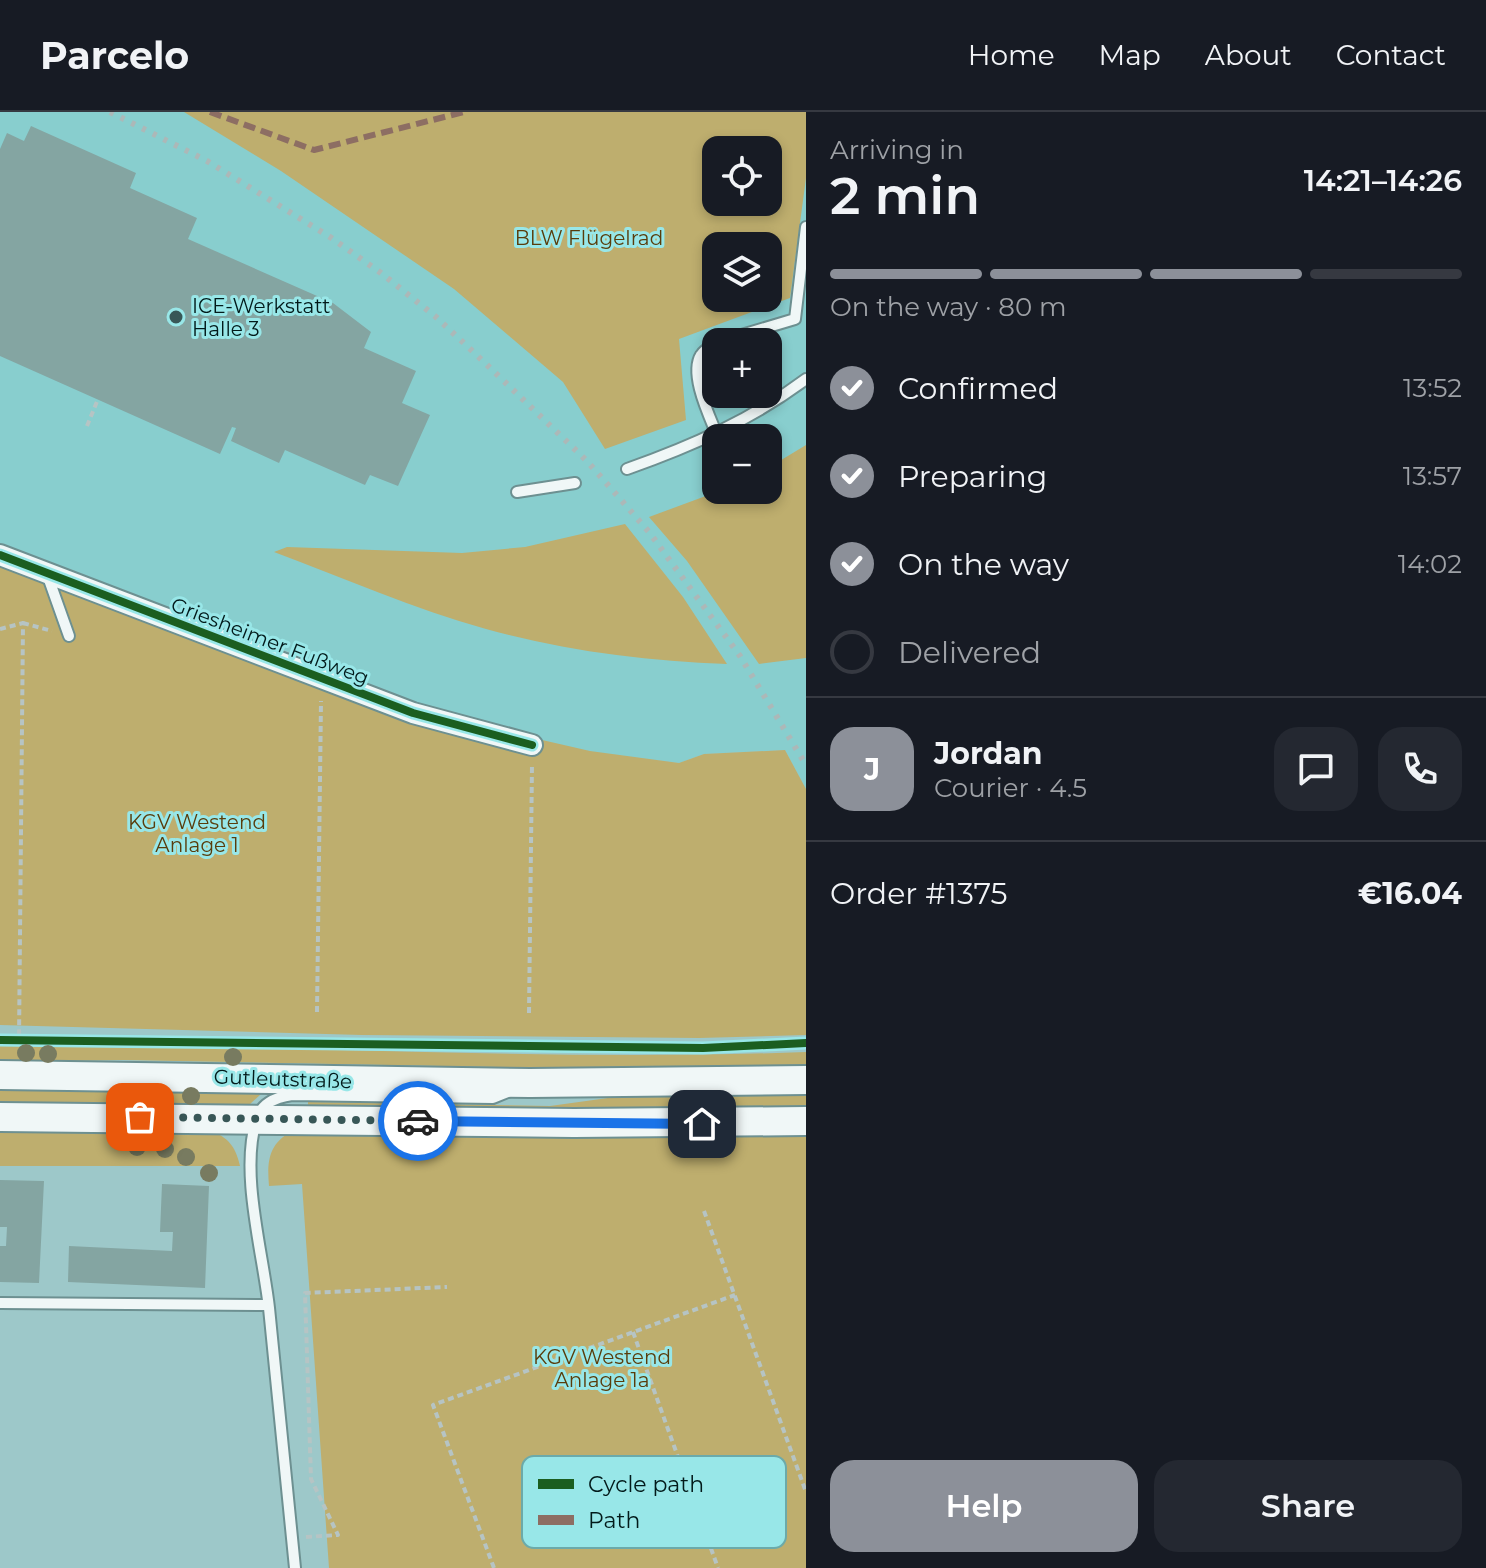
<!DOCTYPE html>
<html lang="en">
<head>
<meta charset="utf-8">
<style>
	:root { --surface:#171b24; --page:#242831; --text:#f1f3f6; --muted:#9ea1a6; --line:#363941; --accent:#8c9099 }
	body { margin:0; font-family:Montserrat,sans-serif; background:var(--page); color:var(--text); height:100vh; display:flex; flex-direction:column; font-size:30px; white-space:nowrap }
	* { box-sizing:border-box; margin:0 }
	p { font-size:26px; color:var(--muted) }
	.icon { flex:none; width:44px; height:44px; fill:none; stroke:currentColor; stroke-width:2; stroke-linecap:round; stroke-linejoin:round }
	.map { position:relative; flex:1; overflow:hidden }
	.side { display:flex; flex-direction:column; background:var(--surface); width:680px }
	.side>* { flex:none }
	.fabs { position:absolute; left:702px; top:24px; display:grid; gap:16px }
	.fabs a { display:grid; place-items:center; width:80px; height:80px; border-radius:16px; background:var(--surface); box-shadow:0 4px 12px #0003; font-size:40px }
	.pin { position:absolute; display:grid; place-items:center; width:68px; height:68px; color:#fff; margin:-34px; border-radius:16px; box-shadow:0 4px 12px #0006 }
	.courier { position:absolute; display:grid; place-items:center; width:80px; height:80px; margin:-40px; border:6px solid #1a73e8; border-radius:50%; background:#fff; color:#222; box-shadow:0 2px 10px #0007 }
	.summary em { font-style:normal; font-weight:600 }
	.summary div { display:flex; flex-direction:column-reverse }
	.summary { display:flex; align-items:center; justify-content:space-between; height:136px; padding:0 24px }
	h1 { font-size:52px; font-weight:600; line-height:60px }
	.bar { display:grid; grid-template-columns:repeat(4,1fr); gap:12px 8px; align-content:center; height:96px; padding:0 24px }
	.bar i { height:10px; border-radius:6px; background:var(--line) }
	.bar .current { background:var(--accent) }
	.bar p { grid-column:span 4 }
	.line { display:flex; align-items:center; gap:20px; padding:0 24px; border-top:2px solid var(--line) }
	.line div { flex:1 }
	.round { display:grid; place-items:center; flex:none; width:84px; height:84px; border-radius:24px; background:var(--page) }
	ol { padding:0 24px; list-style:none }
	li { display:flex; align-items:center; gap:24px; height:88px }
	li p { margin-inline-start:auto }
	li .icon { padding:8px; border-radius:50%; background:var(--accent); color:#fff; stroke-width:4 }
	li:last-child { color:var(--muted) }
	li i { width:44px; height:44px; border:4px solid var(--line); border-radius:50% }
	.cta { display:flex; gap:16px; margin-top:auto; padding:16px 24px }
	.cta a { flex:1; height:92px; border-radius:24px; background:var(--accent); color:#fff; font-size:32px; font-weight:600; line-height:92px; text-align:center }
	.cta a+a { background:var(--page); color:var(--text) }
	header { display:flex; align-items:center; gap:48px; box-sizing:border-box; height:112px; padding:0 40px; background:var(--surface); border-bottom:2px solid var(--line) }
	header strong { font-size:38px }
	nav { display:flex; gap:44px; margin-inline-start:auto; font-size:28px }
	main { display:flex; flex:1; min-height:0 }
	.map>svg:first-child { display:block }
</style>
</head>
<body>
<header>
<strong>Parcelo</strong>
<nav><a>Home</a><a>Map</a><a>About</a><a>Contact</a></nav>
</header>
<main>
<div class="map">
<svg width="806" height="1456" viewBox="0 0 806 1456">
	<rect width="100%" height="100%" fill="#9dc8c9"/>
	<path fill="#88cece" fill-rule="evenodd" d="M0,0H806V677L785,638L704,642L679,651L616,643L573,644L414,594L311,548L0,435ZM716,38H768V90H716ZM716,134H768V186H716ZM716,230H768V282H716ZM716,326H768V378H716Z"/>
	<g fill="#beae6e" fill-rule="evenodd">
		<path d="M184,0H806V66L790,186L679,227L686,308L605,337L563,270L454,177L281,59ZM716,38H768V90H716ZM716,134H768V186H716Z"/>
		<polygon points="806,333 806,546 759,552 687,449 649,405 722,378 768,378 768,356"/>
		<path d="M625,412L683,485L727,552C645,549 565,539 486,517C414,497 344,466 274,440L287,435L462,441L525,435Z"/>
		<polygon points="0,436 414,594 516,622 590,639 679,651 704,642 785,638 806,677 806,923 699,926 362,923 0,913"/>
		<path d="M0,934C85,935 170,934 255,936C438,940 622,947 806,940V955L651,958L123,948L0,950Z"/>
		<polygon points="0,977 259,979 261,982 248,994 0,993"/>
		<polygon points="806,979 806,996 720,998 308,997 308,990 550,994 644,981"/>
		<path d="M0,1016L214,1020C230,1027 236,1037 240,1054H0Z"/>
		<path d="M291,1020L631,1026L806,1021V1456H329L302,1072L269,1074C267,1051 268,1032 291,1020Z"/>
	</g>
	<g fill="#84a5a2">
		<polygon points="31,14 136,61 130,76 197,106 188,127 333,191 371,220 364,236 416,259 402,291 430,303 398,374 370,363 365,373 285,338 279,351 231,329 236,316 232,315 220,342 0,244 0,37 7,21 24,29"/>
		<polygon points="0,1068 44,1069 39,1171 0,1170 0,1134 6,1134 7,1115 0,1115"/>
		<polygon points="162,1072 209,1074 205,1176 68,1170 69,1134 172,1139 173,1120 160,1120"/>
	</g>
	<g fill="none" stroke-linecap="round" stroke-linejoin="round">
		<g stroke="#6d9091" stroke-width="14">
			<g id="service">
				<polyline points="718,230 795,207 806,115"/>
				<path d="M716,231C711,234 704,238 701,243C689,262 709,303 717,323"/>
				<path d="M627,357C692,334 751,308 806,267"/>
				<polyline points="517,380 575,371"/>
				<polyline points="47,462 69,524"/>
				<polyline points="0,1191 268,1193"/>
				<path d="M295,1456C286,1369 278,1282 269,1196C263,1141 240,1062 256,1009C261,991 274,986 292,983L493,986L510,979"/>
			</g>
		</g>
		<g stroke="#6d9091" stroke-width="24">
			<polyline id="minor" points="0,443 413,601 532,633"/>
		</g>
		<g stroke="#6d9091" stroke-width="32">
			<g id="secondary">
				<polyline points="0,963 530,971 806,968"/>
				<polyline points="0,1005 574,1011 806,1009"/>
			</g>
		</g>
		<g stroke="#b6c4c4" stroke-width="4" stroke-dasharray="6 4" stroke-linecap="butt">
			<polyline points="87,314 98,287"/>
			<polyline points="23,511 52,519"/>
			<polyline points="0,517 23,511 19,928"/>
			<polyline points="317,900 321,589"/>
			<polyline points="529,901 532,652"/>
			<polyline points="704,1099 806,1380"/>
			<polyline points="633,1220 718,1456"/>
			<polyline points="306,1425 338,1423 311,1367 305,1181 447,1175"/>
			<polyline points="494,1456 433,1293 735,1183"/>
		</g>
		<use href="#service" stroke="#f0f7f7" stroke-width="10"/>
		<use href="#minor" stroke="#f0f7f7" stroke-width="20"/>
		<use href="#secondary" stroke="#f0f7f7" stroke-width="28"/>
		<polyline stroke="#acb8b8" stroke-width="6" stroke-dasharray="4 8" stroke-linecap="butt" points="110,0 207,49 330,125 381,161 436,205 484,250 587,349 649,420 740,544 806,653"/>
		<polyline stroke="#8d6e63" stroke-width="6" stroke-dasharray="12 6" stroke-linecap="butt" points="210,0 314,38 464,0"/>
		<g stroke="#98e7e8" stroke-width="13">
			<g id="cycleway">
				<polyline points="0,443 413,601 532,633"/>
				<polyline points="0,928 703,936 806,931"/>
			</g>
		</g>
		<use href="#cycleway" stroke="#1b5e20" stroke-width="8"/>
	</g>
	<g fill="#787b60">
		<circle cx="26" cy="941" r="9"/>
		<circle cx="48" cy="942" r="9"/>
		<circle cx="233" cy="945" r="9"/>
		<circle cx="191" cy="984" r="9"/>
		<circle cx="157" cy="985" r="9"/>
		<circle cx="137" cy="1035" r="9"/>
		<circle cx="165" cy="1037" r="9"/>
		<circle cx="186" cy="1045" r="9"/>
		<circle cx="209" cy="1061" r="9"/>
	</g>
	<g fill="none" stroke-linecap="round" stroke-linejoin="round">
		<polyline stroke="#385757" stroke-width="8" stroke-dasharray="0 14.4" points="140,1005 418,1009"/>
		<polyline stroke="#1a73e8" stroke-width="10" points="418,1009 702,1012"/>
	</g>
	<circle fill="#385757" stroke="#98e7e8" stroke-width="3" cx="176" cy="205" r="8"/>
	<g text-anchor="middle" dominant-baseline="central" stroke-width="6" stroke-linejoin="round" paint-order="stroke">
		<g font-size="20" fill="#593c0b" stroke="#98e7e8">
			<text x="589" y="126">BLW Flügelrad</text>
			<text x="197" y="710">KGV Westend<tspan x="197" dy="23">Anlage 1</tspan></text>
			<text x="602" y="1245">KGV Westend<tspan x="602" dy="23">Anlage 1a</tspan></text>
		</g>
		<g font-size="20" fill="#021a1a" stroke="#98e7e8" text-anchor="start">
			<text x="192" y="194">ICE-Werkstatt<tspan x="192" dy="23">Halle 3</tspan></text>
		</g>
		<g font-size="20" fill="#021a1a" stroke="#98e7e8">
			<text transform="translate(270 529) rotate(21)">Griesheimer Fußweg</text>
			<text transform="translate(283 967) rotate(2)">Gutleutstraße</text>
		</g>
	</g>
	<rect x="522" y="1344" width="264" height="92" rx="12" fill="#98e7e8" stroke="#6baaaa" stroke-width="2"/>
	<rect x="538" y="1367" width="36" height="10" fill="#1b5e20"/>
	<rect x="538" y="1403" width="36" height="10" fill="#8d6e63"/>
	<g font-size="22" fill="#021a1a">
		<text x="588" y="1380">Cycle path</text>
		<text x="588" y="1416">Path</text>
	</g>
</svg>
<div class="fabs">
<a><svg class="icon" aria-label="locate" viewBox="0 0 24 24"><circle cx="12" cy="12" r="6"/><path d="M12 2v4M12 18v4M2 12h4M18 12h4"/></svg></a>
<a><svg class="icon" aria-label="layers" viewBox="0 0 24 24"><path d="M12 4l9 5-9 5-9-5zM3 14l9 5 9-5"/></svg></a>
<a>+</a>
<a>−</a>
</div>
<div class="pin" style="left:140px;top:1005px;background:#ea580c"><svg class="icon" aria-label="bag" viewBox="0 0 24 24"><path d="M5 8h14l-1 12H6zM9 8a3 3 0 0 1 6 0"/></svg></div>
<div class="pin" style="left:702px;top:1012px;background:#1f2937"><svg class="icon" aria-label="home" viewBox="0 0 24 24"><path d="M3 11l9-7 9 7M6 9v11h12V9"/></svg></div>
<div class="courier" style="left:418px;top:1009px"><svg class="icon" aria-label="car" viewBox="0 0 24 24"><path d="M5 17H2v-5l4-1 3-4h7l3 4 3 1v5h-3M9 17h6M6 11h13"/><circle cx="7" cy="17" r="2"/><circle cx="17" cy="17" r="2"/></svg></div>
</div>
<section class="side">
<div class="summary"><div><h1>2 min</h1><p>Arriving in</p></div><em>14:21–14:26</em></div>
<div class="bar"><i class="current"></i><i class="current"></i><i class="current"></i><i></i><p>On the way · 80 m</p></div>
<ol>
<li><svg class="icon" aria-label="check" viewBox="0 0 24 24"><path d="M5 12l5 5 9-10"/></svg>Confirmed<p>13:52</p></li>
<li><svg class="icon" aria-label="check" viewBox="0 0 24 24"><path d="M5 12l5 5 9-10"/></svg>Preparing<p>13:57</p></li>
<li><svg class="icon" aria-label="check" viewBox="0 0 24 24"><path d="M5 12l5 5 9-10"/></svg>On the way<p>14:02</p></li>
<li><i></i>Delivered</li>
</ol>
<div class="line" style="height:144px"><b class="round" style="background:var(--accent);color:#fff">J</b><div><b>Jordan</b><p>Courier · 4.5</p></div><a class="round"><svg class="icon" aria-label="chat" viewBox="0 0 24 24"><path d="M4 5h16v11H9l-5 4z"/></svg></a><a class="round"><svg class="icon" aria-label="phone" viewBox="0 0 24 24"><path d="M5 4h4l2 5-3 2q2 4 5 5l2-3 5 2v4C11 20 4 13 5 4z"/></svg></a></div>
<div class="line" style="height:104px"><div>Order #1375</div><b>€16.04</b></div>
<div class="cta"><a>Help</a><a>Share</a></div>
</section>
</main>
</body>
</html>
